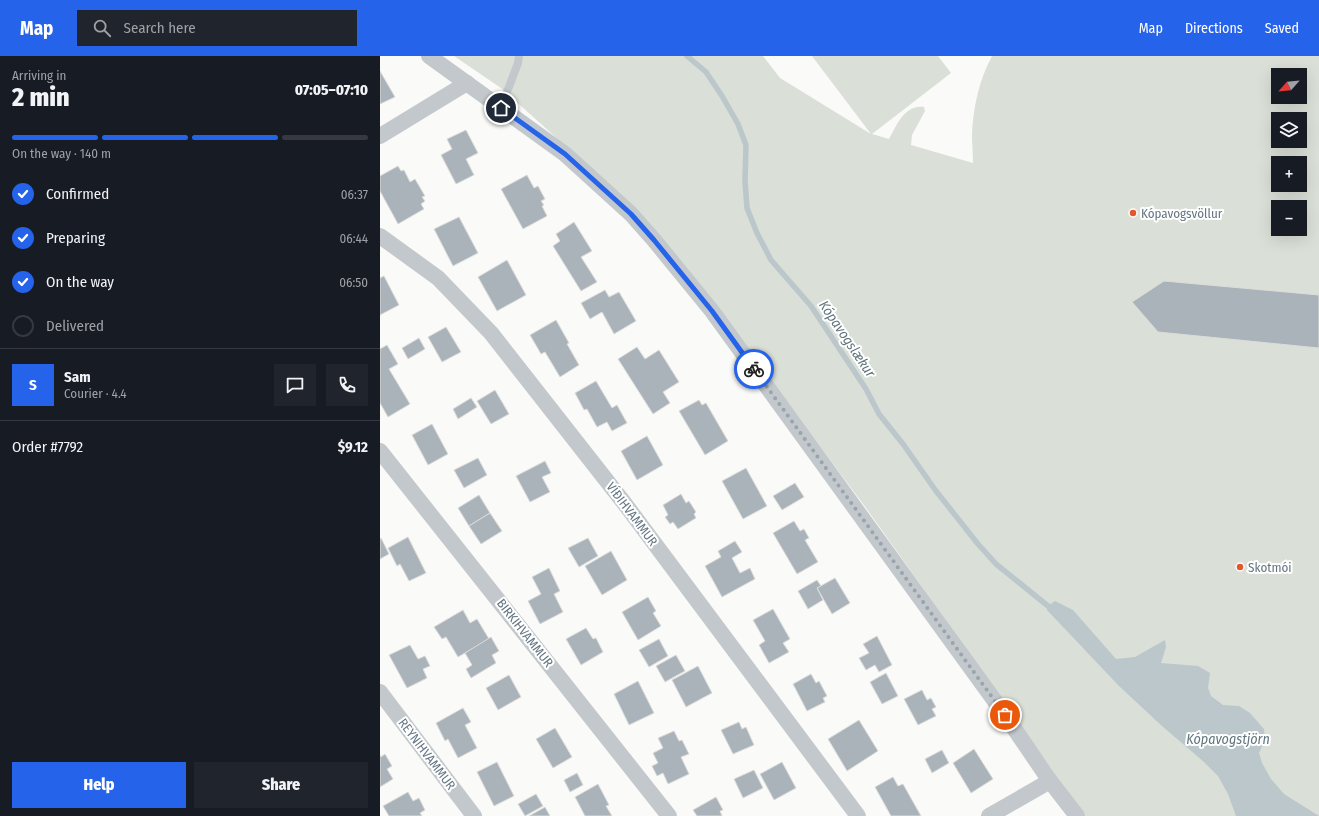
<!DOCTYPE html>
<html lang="en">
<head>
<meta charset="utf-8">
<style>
	:root { --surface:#171b24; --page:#20242c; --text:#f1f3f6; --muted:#9ea1a6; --line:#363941; --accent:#2563eb }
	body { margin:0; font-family:"Fira Sans Condensed",sans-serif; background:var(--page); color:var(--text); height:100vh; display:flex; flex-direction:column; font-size:15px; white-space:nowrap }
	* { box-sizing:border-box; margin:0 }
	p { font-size:13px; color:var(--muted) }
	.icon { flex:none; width:22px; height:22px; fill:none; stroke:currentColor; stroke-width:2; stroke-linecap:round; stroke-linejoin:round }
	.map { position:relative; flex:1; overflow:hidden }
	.details { display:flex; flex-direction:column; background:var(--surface); width:380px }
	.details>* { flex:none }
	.needle { width:26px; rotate:243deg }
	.buttons { position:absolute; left:891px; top:12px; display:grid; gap:8px }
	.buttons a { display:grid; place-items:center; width:36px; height:36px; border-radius:0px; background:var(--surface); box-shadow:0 4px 16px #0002; font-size:20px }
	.pin { position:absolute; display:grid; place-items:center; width:34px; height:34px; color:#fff; margin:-17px; border:2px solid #fff; border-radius:50%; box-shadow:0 1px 4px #0007 }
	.courier { position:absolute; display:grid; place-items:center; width:40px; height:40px; margin:-20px; border:3px solid #2563eb; border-radius:50%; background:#fff; color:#222; box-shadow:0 1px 5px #0007 }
	.overview em { font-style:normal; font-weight:800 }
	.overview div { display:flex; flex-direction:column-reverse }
	.overview { display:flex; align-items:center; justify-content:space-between; height:68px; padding:0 12px }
	h1 { font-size:26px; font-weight:800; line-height:30px }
	.bar { display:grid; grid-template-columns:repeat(4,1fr); gap:6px 4px; align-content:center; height:48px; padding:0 12px }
	.bar i { height:5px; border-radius:3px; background:var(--line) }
	.bar .current { background:var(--accent) }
	.bar p { grid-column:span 4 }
	.line { display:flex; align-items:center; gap:10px; padding:0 12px; border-top:1px solid var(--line) }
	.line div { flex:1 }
	.round { display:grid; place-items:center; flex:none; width:42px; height:42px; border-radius:0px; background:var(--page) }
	ol { padding:0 12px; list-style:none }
	li { display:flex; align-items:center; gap:12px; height:44px }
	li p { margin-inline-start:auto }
	li .icon { padding:4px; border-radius:50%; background:var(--accent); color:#fff; stroke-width:4 }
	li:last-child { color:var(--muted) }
	li i { width:22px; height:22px; border:2px solid var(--line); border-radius:50% }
	.button { display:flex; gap:8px; margin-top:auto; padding:8px 12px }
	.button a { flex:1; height:46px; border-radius:0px; background:var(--accent); color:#fff; font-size:16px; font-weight:800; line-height:46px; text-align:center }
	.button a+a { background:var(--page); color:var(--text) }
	header { display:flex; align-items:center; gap:24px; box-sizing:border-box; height:56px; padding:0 20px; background:var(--accent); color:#fff }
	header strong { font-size:19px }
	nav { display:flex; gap:22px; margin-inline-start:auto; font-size:14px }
	.search { width:280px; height:36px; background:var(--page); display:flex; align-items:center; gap:10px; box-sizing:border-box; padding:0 14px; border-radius:0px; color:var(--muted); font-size:15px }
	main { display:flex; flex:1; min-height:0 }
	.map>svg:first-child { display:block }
</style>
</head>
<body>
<header>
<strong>Map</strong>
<div class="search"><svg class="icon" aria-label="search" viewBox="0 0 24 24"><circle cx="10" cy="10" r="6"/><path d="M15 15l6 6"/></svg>Search here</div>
<nav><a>Map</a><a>Directions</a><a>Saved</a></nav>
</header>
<main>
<section class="details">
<div class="overview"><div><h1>2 min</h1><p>Arriving in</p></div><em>07:05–07:10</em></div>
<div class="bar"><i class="current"></i><i class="current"></i><i class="current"></i><i></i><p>On the way · 140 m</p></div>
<ol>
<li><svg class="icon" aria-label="check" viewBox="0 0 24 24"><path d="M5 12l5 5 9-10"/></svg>Confirmed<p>06:37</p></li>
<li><svg class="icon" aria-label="check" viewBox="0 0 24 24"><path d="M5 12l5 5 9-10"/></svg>Preparing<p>06:44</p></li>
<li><svg class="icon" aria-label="check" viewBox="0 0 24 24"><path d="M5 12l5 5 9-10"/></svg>On the way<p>06:50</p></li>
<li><i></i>Delivered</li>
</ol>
<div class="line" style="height:72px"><b class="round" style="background:var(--accent);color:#fff">S</b><div><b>Sam</b><p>Courier · 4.4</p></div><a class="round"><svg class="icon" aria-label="chat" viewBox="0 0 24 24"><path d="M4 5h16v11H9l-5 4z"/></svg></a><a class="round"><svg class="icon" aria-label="phone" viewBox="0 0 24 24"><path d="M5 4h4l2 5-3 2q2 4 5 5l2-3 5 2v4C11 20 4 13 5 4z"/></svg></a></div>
<div class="line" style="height:52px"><div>Order #7792</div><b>$9.12</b></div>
<div class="button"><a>Help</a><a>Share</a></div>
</section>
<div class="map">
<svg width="939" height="760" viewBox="0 0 939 760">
	<rect width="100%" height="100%" fill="#fafaf8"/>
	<path fill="#dadfd7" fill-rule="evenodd" d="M74,0H383L400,22L491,78L432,0H558L571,17L492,78L509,83C517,69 524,49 544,51L545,55L532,79L531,89L593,107C593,98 592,88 592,79C593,52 599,24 612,0H939V760H703L668,708L486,452L341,258L253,151L121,32ZM898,19H920V41H898ZM898,63H920V85H898ZM898,107H920V129H898ZM898,151H920V173H898Z"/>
	<polygon fill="#bbc7cb" points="675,545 693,554 736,603 755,601 785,584 786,591 781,607 818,610 830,617 828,632 831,640 843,649 859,650 870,657 884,673 885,684 879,697 882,707 891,723 904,738 939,760 856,760 848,738 838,720 824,706 782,670 739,630 667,554 668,550"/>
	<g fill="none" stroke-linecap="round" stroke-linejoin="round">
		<polyline stroke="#bbc7cb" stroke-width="5.5" points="307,0 326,16 342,40 358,68 366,89 365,125 367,152 377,177 391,204 431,250 486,333 499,358 523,388 556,435 598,488 616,508 668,550"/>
	</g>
	<g fill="#aab3b9" stroke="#dcdcda">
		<polygon points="0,15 15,41 0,48"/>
		<polygon points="86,74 98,97 86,103 94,119 76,128 61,99 72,93 67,83"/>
		<polygon points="18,110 21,115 24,114 30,126 35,123 45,140 42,141 45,145 41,148 44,153 18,168 0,135 0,120"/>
		<polygon points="147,119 154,132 158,130 165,143 161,145 164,149 162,150 167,160 143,173 121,133"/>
		<polygon points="79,161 98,197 73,210 54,173"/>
		<polygon points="194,166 212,195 201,201 217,226 201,235 173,190 180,185 176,178"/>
		<polygon points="127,204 146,239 117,255 98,221"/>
		<polygon points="4,220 19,249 0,259 0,222"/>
		<polygon points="784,225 939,239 939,292 778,276 752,246"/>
		<polygon points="225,234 229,241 239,236 256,265 234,278 222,256 210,263 201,247"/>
		<polygon points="176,264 189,287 187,288 199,309 180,321 165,296 161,298 150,279"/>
		<polygon points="66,271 81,296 62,306 48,281"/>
		<polygon points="39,282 45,293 28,303 22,292"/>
		<polygon points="7,289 18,308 9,313 30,348 8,361 0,347 0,293"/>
		<polygon points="257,291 265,303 279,294 299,326 283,336 290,347 273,358 238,303"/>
		<polygon points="216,325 232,352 237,349 247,367 232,375 227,366 217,371 207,353 204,354 195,337"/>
		<polygon points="115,334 129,358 111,368 97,345"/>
		<polygon points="91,342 97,351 78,363 73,353"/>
		<polygon points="319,344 322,349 326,347 348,385 325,399 299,355"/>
		<polygon points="52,368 68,398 48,409 32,379"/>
		<polygon points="267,380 283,409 257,424 241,395"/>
		<polygon points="98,402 107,419 84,432 74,414"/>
		<polygon points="165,405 171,417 162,421 170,436 150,446 136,420"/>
		<polygon points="366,412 387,450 363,463 342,425"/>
		<polygon points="415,427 424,441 402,454 393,440"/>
		<polygon points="301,438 306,447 309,445 316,456 314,458 316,462 298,473 293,466 290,468 285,461 288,459 283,449"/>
		<polygon points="99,439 110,457 89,470 78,452"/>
		<polygon points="110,457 122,475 101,488 89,470"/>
		<polygon points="414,465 420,475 424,473 429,482 425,484 438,506 417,518 393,477"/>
		<polygon points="28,481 46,517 29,525 20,508 17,510 8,492"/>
		<polygon points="1,482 9,498 0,503 0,483"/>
		<polygon points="208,482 218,500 199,511 188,492"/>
		<polygon points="355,485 362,496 352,502 360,517 370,512 375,523 342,541 325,510 341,501 338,495"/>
		<polygon points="231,495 247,524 222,539 205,510"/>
		<polygon points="169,512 180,535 174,538 183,556 160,568 148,545 161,538 152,521"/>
		<polygon points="455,522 470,547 452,558 437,532"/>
		<polygon points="437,524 441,530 437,532 443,544 428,553 418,535"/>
		<polygon points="268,541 276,555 273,557 281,570 258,584 242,556"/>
		<polygon points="393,553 410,583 403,587 409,596 389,607 379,589 385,585 373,564"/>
		<polygon points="83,554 90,567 97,563 109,583 78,601 66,581 62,583 54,571"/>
		<polygon points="206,572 213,583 216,582 223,596 201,609 186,583"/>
		<polygon points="497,580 512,609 499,616 495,609 486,614 479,602 489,597 483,588"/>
		<polygon points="111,581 119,595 112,599 116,607 91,622 86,613 92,609 85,597"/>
		<polygon points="279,583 288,600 269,611 259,594"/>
		<polygon points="30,589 38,603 45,600 50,610 43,613 47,622 27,632 9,599"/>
		<polygon points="296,599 305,615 285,626 276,610"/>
		<polygon points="318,610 332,637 306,651 292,624"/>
		<polygon points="506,617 518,640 502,648 490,626"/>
		<polygon points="431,618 436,627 439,625 447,640 443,642 445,646 427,655 413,628"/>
		<polygon points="129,619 141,641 118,654 106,632"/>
		<polygon points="258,625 274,657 249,669 234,638"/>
		<polygon points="542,634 547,644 551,642 556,651 552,653 556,660 538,669 524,643"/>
		<polygon points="83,652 91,666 85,669 97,692 78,702 68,683 65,685 56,667"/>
		<polygon points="479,664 498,695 467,715 448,683"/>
		<polygon points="359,666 362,673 366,671 374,689 353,698 341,674"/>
		<polygon points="175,672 192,701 173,712 156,683"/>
		<polygon points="294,675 299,685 302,684 309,698 301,701 309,718 288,728 283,717 277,720 272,710 278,707 273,697 283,692 278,682"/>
		<polygon points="594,693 613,723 591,737 573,707"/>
		<polygon points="562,694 569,707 552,717 545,703"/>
		<polygon points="5,698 12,710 7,713 13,723 0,731 0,699 1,701"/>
		<polygon points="117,706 134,740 114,750 97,716"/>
		<polygon points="402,706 416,732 394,744 380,718"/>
		<polygon points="374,714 383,732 363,742 354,723"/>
		<polygon points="197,717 203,729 190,736 184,724"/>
		<polygon points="513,721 518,730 523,728 541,760 511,760 495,731"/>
		<polygon points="218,728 229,749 226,750 232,760 205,760 195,741"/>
		<polygon points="28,736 33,745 39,742 45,754 40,757 42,760 9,760 3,750"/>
		<polygon points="156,738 163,750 145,760 138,748"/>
		<polygon points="336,741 343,754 340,755 342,760 317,760 313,754"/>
		<polygon points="165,751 170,760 149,760"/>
	</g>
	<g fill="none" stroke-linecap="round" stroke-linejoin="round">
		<polyline stroke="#c3c8cc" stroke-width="8" points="121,52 138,7 139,0"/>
		<g stroke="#c3c8cc" stroke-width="16">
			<polyline points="49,0 185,98 251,158 274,184 332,255 625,659 670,725 697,760"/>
			<polyline points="0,80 87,27"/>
			<polyline points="0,180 58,222 111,277 245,448 478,760"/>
			<polyline points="0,395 289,760"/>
			<polyline points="0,636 94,760"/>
			<polyline points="609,760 670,725"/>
		</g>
	</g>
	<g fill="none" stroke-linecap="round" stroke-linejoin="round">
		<polyline stroke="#99a4ac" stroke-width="4" stroke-dasharray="0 7.2" points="374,313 625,659"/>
		<polyline stroke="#2563eb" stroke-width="5" points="121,52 185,98 251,158 274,184 332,255 374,313"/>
	</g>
	<g fill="#e4572e" stroke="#fff" stroke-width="1.5">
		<circle cx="753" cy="157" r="4"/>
		<circle cx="860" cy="511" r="4"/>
	</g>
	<g text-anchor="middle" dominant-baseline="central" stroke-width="4" stroke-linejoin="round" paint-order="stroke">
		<g font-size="13" fill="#657683" stroke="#fff" text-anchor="start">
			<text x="761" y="157">Kópavogsvöllur</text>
			<text x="868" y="511">Skotmói</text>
		</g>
		<g font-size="13" fill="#657683" stroke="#fff">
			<text transform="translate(252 458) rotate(53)">VÍÐIHVAMMUR</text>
			<text transform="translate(145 577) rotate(52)">BIRKIHVAMMUR</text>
			<text transform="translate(47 698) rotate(53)">REYNIHVAMMUR</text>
		</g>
		<g font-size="14" font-style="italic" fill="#60757c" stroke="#fff">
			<text transform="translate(467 283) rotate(56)">Kópavogslækur</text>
			<text x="848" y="683">Kópavogstjörn</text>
		</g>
	</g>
</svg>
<div class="buttons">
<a><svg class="needle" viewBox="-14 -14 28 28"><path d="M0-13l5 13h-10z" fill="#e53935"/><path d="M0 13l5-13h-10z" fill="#9ea1a6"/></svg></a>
<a><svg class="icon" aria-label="layers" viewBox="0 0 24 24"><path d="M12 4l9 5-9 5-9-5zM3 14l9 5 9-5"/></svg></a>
<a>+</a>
<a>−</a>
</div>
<div class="pin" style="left:625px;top:659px;background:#ea580c"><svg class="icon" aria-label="bag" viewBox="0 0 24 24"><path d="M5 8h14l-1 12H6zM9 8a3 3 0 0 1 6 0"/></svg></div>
<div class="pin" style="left:121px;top:52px;background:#1f2937"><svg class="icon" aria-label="home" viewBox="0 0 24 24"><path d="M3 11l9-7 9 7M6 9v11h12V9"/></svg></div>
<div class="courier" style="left:374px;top:313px"><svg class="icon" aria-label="bike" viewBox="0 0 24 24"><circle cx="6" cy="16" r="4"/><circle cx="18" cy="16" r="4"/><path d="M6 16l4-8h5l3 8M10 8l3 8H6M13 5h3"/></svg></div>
</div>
</main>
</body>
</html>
